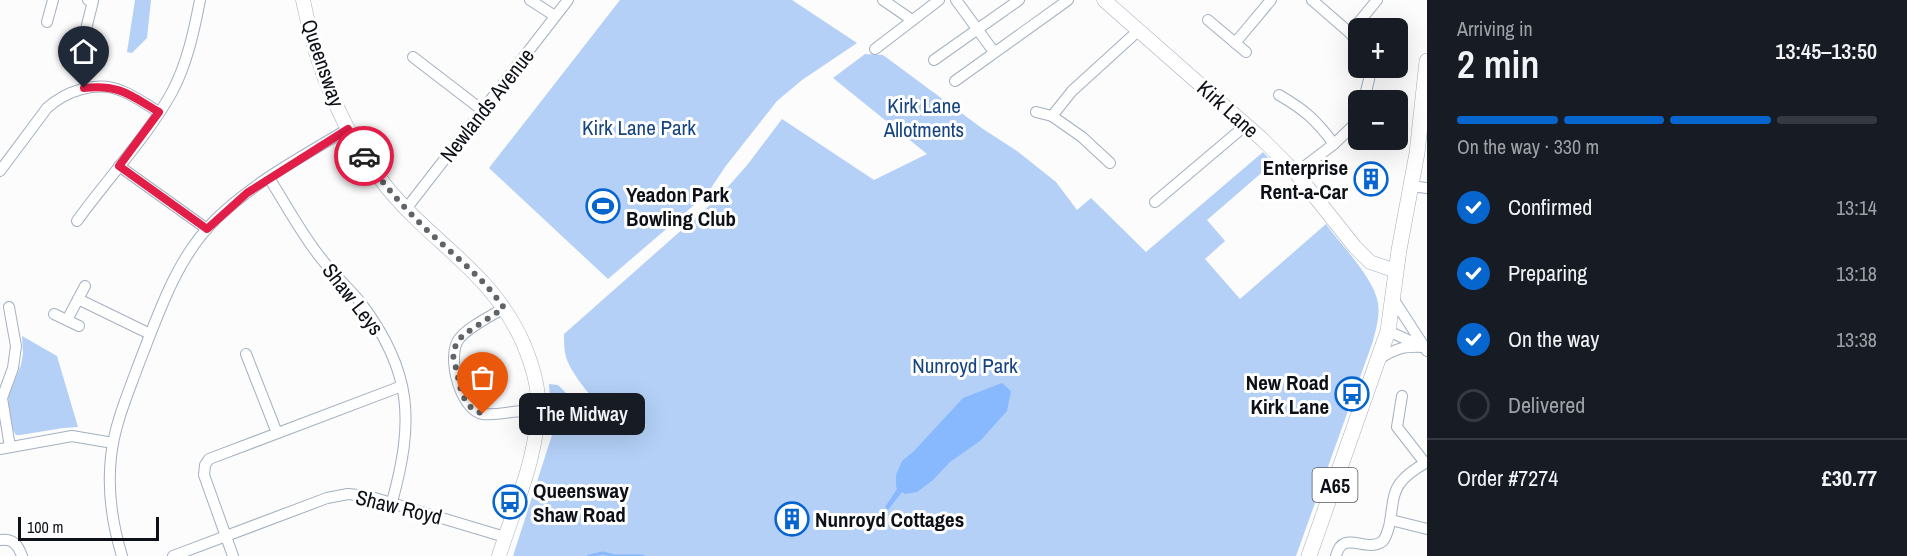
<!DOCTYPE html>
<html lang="en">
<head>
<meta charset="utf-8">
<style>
	:root { --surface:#171b24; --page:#20242c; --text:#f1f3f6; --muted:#9ea1a6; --line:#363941; --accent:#0765ce }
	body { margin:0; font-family:"Archivo Narrow",sans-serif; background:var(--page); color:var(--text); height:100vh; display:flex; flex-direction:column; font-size:22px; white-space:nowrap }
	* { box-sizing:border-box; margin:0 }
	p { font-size:20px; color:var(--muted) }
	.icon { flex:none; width:33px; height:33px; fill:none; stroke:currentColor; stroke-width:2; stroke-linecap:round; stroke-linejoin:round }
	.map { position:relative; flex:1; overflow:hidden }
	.drawer { display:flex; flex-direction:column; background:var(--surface); width:480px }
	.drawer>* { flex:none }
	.fabs { position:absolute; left:1348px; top:18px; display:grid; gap:12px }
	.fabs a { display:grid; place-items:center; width:60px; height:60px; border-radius:9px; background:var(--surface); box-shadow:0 6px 24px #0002; font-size:30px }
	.scale { position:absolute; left:18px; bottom:15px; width:141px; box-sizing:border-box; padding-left:6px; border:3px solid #0d1117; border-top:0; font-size:16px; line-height:21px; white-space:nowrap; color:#0d1117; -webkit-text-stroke:4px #fff; paint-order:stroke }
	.pin { position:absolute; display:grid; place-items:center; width:51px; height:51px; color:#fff; margin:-62px -26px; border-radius:50% 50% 50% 0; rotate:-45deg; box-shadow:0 0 6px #0007 }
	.pin .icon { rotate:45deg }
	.courier { position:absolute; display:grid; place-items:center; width:60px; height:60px; margin:-30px; border:4px solid #e11d48; border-radius:50%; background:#fff; color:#222; box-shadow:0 2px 8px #0007 }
	.bubble { position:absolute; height:42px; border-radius:9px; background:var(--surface); box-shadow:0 6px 24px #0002; font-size:20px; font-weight:600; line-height:42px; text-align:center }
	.summary em { font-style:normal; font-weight:600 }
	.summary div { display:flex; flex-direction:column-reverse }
	.summary { display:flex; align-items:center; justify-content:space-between; height:102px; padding:0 30px }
	h1 { font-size:39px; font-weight:600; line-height:45px }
	.bar { display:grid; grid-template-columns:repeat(4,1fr); gap:9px 6px; align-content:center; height:72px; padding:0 30px }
	.bar i { height:8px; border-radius:4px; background:var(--line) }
	.bar .on { background:var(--accent) }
	.bar p { grid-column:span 4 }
	.line { display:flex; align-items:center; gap:15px; padding:0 30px; border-top:2px solid var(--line) }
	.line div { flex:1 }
	ol { padding:0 30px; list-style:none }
	li { display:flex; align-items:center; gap:18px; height:66px }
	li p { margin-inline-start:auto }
	li .icon { padding:6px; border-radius:50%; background:var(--accent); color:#fff; stroke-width:4 }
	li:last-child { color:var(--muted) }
	li i { width:33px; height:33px; border:3px solid var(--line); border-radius:50% }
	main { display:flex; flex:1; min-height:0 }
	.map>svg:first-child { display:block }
</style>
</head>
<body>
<main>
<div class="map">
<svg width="1427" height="556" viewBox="0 0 1427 556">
	<rect width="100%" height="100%" fill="#fbfcfb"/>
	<g fill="#b4d0f7">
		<polygon points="135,0 151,0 147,38 132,53 127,52"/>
		<polygon points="620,0 792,0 857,43 802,80 777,101 725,167 707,194 608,279 489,168"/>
		<path d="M865,54L883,55L983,129L1017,151L1056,182L1077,210L1091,198L1146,252L1263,152L1273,163L1207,220L1225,241L1205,259L1240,299L1326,224C1341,245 1374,278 1378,303C1380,316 1376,329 1373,341L1296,556H513L552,435L549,384L558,385L578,405L627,418L647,426C639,416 624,418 613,414C598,409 570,372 566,357C564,350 564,342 564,334L719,197L748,164L782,119L874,180L927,154L833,78Z"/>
		<polygon points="22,336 57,356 78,427 63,428 20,435 16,435 11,427 8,396 21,365 23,353"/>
	</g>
	<polygon fill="#88b9fe" points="1002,383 1011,391 1007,411 980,441 950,462 933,480 917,492 905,494 902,492 888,510 885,507 897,489 896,486 896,475 902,461 914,451 963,398"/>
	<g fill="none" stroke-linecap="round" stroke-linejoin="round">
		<polyline stroke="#88b9fe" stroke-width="3" points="589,556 603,553 614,556 643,556"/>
		<g stroke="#a4b0c0" stroke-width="12">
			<g id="street">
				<polyline points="530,0 555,16"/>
				<polyline points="883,0 912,20"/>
				<polyline points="956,0 994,52"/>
				<polyline points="1312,0 1350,33 1359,45"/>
				<polyline points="1208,20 1246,52"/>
				<polyline points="47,22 53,0"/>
				<polyline points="85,33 93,1 88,0"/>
				<polyline points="1350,33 1377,0"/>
				<polyline points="1235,43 1271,0"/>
				<polyline points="875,49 939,0"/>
				<polyline points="413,57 482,110"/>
				<polyline points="934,60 1019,0"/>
				<polyline points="955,81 1068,0"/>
				<path d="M1279,95C1305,110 1316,120 1334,144"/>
				<polyline points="1364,100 1371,71 1370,68"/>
				<polyline points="1036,112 1052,116"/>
				<polyline points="1110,163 1082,137 1052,116 1072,91 1139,30"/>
				<polyline points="119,166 207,229"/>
				<path d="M0,171L47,108C66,91 97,80 122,91C135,96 147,105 159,112"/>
				<polyline points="1296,173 1334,144 1359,120"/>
				<path d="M269,178C287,206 303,237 324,262C336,277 350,289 361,303C413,372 414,422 392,502"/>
				<polyline points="1411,186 1427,188"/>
				<polyline points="1155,202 1246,125"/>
				<polyline points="406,209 568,0"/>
				<path d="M77,221C107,179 148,136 172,92C187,64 194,31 200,0"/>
				<polyline points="1392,297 1427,351"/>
				<polyline points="78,299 150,334"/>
				<polyline points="9,307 16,346 13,368 2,398 10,447"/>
				<path d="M504,308C491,316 468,327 459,339C446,355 460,411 483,414C501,416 519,408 538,412"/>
				<polyline points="54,314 79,326"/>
				<polyline points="67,320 85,286"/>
				<polyline points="1388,331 1419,345"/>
				<polyline points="246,354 277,433"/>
				<path d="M1379,359C1396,348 1404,346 1424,347"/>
				<polyline points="1402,396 1397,427 1425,463"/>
				<polyline points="0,449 72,436 113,443"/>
				<polyline points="1391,520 1427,529"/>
				<path d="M0,540C13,538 18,545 22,556"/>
				<path d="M122,556C112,523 107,492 111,457C114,426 127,396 138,366C158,315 176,258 216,219C254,182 303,156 348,129"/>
				<polyline points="173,556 327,498 348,494 368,496 505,537"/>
				<polyline points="233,556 204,475 205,465 209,459 402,386"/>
				<path d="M1336,556C1343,528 1366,554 1383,541C1395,523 1388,497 1401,482C1407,474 1418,467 1427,462"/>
			</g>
		</g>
		<g stroke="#a4b0c0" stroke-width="15">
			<g id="secondary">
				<path d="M303,0C316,68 342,131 385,185C433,245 492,271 524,345C531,362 537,380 538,398C540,452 515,505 499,556"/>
				<polyline points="1104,0 1263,140 1296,173 1355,247 1370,262 1396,271"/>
			</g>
		</g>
		<g stroke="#a4b0c0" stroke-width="16">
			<polyline id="primary" points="1309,556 1388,331 1399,250 1417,153 1427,61"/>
		</g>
		<use href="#street" stroke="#fff" stroke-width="10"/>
		<use href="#secondary" stroke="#fff" stroke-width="14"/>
		<use href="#primary" stroke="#fff" stroke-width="15"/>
	</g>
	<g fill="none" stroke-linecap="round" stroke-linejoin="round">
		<path stroke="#606367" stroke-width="6" stroke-dasharray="0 10.8" d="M364,156C382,183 403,207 427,230C454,256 482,276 504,308L463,335L456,344L453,355L462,395L472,409L483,414"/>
		<path stroke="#e11d48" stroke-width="8" d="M84,88C119,84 130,95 159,112L119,166L207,229L247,193L348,129L364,156"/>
	</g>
	<defs>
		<g id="building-ring" transform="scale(1.725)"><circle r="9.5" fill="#fff" stroke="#0765ce" stroke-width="1.5"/><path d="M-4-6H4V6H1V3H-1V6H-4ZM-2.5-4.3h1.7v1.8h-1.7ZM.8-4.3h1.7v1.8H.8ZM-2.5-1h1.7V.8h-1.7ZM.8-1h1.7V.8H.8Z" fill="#0765ce"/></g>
		<g id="stadium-ring" transform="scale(1.725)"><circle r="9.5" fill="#fff" stroke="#0765ce" stroke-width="1.5"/><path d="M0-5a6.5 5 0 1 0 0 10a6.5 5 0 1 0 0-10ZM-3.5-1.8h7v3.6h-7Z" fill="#0765ce"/></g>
		<g id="bus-ring" transform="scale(1.725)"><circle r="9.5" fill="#fff" stroke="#0765ce" stroke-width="1.5"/><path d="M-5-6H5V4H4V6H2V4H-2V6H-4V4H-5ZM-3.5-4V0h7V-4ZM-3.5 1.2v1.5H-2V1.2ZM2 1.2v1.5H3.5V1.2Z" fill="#0765ce"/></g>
	</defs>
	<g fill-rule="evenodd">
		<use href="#building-ring" x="1371" y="179"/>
		<use href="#stadium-ring" x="603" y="206"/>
		<use href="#bus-ring" x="1352" y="394"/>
		<use href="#bus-ring" x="510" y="502"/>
		<use href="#building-ring" x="792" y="519"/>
	</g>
	<g text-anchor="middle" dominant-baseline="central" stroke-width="6" stroke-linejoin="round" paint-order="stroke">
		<rect fill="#fff" stroke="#56585d" stroke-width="1.5" x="1312.5" y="468" width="45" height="34" rx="4.5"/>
		<g font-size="20" font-weight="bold" fill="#0d1117">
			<text x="1335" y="485">A65</text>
		</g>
		<g font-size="21" fill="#0d1117" stroke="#fff">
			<text transform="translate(323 63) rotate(71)">Queensway</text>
			<text transform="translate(487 105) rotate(-52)">Newlands Avenue</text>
			<text transform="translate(1228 109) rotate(42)">Kirk Lane</text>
			<text transform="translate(353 299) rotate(52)">Shaw Leys</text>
			<text transform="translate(399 507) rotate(14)">Shaw Royd</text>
		</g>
		<g font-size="21" fill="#164481" stroke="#fff">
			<text x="924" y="105">Kirk Lane<tspan x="924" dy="24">Allotments</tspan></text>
			<text x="639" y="127">Kirk Lane Park</text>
			<text x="965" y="365">Nunroyd Park</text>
		</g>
		<g font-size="21" font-weight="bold" fill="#0d1117" stroke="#fff" text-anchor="start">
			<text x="1348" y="167" text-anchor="end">Enterprise<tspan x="1348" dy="24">Rent-a-Car</tspan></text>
			<text x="626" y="194">Yeadon Park<tspan x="626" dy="24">Bowling Club</tspan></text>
			<text x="1329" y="382" text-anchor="end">New Road<tspan x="1329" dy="24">Kirk Lane</tspan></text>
			<text x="533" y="490">Queensway<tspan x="533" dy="24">Shaw Road</tspan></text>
			<text x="815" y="519">Nunroyd Cottages</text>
		</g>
	</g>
</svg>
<div class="fabs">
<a>+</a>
<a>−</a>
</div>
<div class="scale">100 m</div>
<div class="pin" style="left:483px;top:414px;background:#ea580c"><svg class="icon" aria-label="bag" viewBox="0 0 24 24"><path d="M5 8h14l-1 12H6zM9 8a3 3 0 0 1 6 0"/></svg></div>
<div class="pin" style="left:84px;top:88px;background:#1f2937"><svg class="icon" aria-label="home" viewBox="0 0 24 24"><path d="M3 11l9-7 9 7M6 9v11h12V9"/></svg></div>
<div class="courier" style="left:364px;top:156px"><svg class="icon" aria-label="car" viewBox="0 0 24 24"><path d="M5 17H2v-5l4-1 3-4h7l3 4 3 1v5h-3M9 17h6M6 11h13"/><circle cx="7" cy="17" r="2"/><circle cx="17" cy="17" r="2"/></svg></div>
<div class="bubble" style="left:519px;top:393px;width:126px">The Midway</div>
</div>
<section class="drawer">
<div class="summary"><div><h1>2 min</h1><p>Arriving in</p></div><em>13:45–13:50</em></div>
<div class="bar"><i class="on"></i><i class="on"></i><i class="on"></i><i></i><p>On the way · 330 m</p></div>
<ol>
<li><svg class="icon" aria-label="check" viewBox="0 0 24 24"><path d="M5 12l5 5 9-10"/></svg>Confirmed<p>13:14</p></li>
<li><svg class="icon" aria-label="check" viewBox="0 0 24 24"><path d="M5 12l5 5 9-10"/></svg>Preparing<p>13:18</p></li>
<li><svg class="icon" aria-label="check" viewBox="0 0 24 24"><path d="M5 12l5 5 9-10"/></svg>On the way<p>13:38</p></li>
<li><i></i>Delivered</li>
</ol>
<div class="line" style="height:78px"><div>Order #7274</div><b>£30.77</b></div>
</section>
</main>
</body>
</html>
